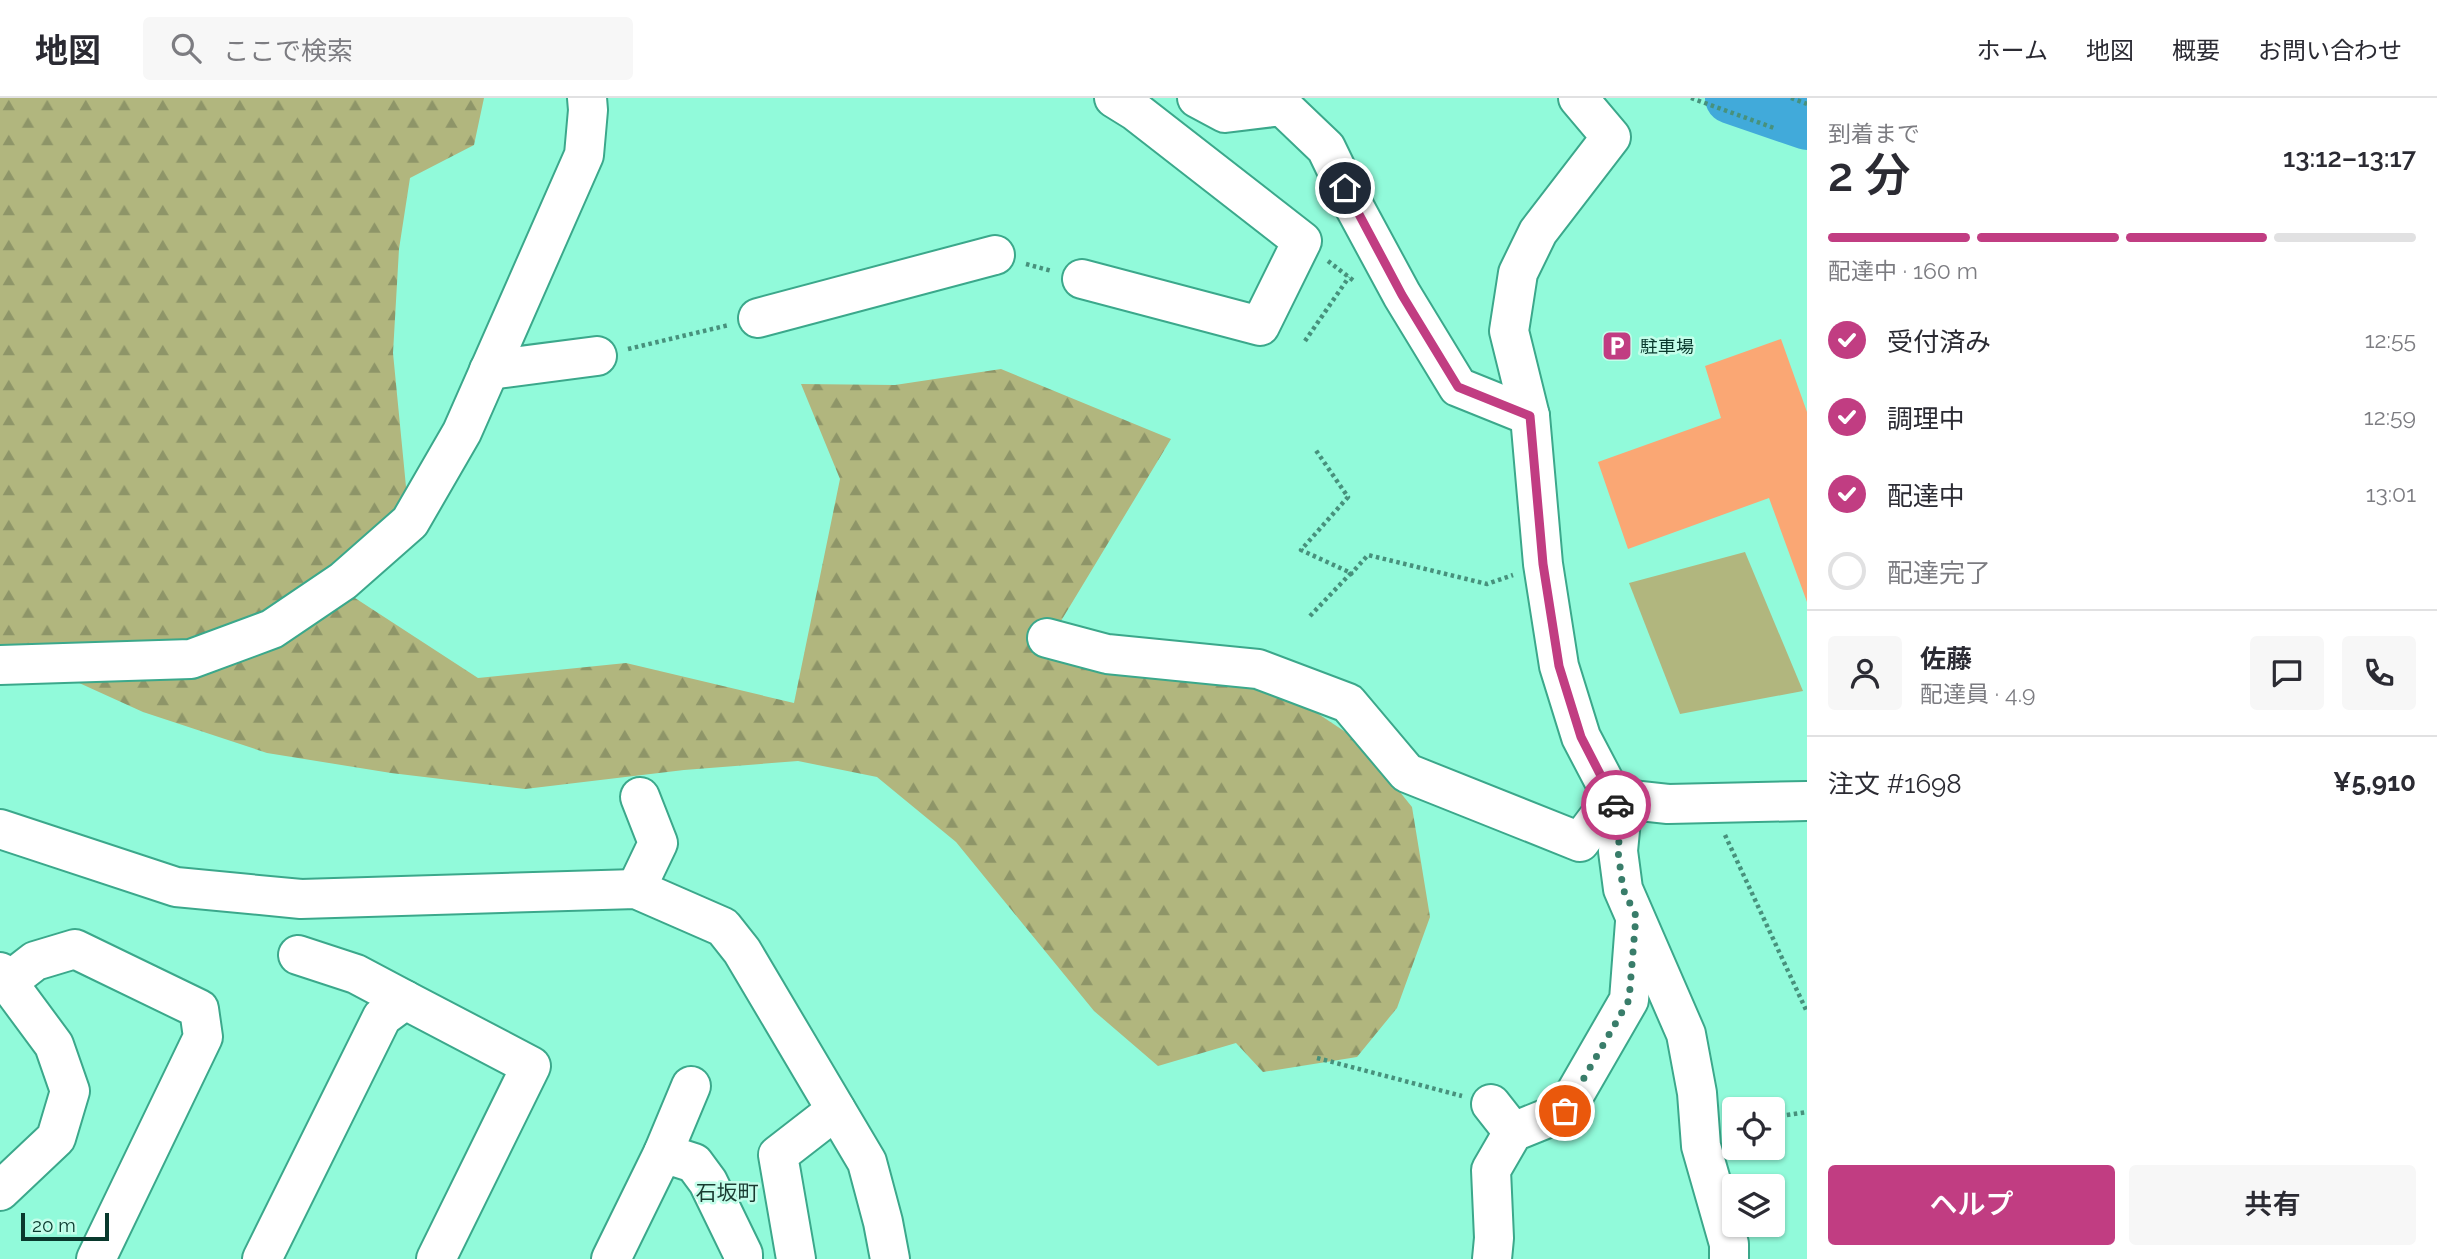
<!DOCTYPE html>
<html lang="ja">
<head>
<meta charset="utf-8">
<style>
	:root { --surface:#fff; --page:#f7f7f7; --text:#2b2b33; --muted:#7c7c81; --line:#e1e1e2; --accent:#c13d82 }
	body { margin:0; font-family:Raleway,"Noto Sans JP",sans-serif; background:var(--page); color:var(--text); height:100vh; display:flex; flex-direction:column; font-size:26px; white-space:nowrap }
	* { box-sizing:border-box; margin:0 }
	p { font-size:23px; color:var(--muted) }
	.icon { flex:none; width:38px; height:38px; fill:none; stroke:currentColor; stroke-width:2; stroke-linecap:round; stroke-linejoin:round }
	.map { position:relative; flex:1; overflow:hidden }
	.side { display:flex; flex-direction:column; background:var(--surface); width:630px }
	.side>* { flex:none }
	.controls { position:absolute; left:1722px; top:999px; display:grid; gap:14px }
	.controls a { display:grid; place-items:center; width:63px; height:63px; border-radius:7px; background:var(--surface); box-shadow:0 2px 5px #0004; font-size:35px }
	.scale { position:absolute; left:21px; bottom:18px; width:88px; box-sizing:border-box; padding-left:7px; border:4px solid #09392d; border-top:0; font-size:19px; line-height:24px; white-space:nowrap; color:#09392d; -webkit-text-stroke:5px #c3feea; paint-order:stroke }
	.pin { position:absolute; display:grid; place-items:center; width:60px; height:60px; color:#fff; margin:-30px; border:4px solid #fff; border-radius:50%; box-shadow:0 2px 7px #0007 }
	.courier { position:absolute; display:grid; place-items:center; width:70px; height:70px; margin:-35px; border:5px solid #c13d82; border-radius:50%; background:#fff; color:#222; box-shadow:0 2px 9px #0007 }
	.head em { font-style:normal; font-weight:600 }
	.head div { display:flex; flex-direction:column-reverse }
	.head { display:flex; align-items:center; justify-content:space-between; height:119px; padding:0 21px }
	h1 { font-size:46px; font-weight:600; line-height:52px }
	.bar { display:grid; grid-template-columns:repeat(4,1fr); gap:10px 7px; align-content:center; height:84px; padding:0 21px }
	.bar i { height:9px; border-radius:5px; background:var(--line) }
	.bar .active { background:var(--accent) }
	.bar p { grid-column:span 4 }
	.line { display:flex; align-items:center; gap:18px; padding:0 21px; border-top:2px solid var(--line) }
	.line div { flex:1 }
	.round { display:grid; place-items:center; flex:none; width:74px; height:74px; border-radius:7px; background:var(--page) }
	ol { padding:0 21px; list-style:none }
	li { display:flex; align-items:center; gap:21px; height:77px }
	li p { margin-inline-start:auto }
	li .icon { padding:7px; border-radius:50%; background:var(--accent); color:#fff; stroke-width:4 }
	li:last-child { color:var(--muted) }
	li i { width:38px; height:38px; border:4px solid var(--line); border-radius:50% }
	.button { display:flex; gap:14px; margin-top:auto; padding:14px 21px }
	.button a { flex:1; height:80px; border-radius:7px; background:var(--accent); color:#fff; font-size:28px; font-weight:600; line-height:80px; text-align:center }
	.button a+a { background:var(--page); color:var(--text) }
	header { display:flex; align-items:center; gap:42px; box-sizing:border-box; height:98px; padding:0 35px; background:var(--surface); border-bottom:2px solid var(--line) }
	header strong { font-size:33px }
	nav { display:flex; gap:38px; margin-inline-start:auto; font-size:24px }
	.search { width:490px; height:63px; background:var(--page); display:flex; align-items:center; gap:18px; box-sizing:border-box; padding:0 24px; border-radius:7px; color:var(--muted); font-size:26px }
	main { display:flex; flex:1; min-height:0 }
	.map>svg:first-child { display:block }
</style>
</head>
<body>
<header>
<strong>地図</strong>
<div class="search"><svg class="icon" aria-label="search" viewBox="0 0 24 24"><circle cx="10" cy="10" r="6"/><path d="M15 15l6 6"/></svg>ここで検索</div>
<nav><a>ホーム</a><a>地図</a><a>概要</a><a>お問い合わせ</a></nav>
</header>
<main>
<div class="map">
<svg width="1807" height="1161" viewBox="0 0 1807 1161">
	<defs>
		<pattern id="forest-firs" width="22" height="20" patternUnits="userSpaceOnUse" patternTransform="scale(1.75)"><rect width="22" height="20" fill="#b1b67e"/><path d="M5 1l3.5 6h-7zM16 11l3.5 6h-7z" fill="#8e9568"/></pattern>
	</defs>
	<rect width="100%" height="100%" fill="#91fada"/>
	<polygon fill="url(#forest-firs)" points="0,0 484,0 474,47 410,80 399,151 393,255 407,399 355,500 478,580 626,565 794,605 840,381 801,286 895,287 1001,271 1171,341 1041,556 1290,597 1359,643 1412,709 1430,819 1397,910 1357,959 1263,974 1236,945 1158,968 1094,913 956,744 877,679 798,663 684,672 525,691 391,675 267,655 143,614 44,569 0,553"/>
	<polygon fill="#b1b67e" points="1745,454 1803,593 1680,616 1629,485"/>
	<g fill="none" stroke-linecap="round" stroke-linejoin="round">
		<polyline stroke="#41aada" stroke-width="52" points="1731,0 1807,26"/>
	</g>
	<polygon fill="#faa774" points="1781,241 1807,314 1807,504 1769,400 1628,451 1598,364 1721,320 1705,268"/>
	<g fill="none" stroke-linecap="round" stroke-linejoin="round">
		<g stroke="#3ba88b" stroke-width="42">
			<g id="minor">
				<polyline points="1197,0 1225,15 1282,8 1326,50 1355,110 1402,197 1458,289 1530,318"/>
				<polyline points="1578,0 1611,39 1538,134 1518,175 1509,233 1530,318 1543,466 1559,568 1581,639 1613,700 1621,722 1618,753 1623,791 1686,936 1697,995 1701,1048 1729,1146 1729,1161"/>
				<polyline points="1082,181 1260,228 1302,143 1135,13 1114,0"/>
				<polyline points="758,220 995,157"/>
				<polyline points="489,272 597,258"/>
				<polyline points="1047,540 1107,556 1258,571 1348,605 1407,675 1580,744 1613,700"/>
				<polyline points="0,567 191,561 272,531 343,483 410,424 462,334 584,57 588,12 587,0"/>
				<polyline points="1613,700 1668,706 1807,703"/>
				<polyline points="0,731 176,789 301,801 636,791 723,829 742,853 867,1064 883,1124 890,1161"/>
				<polyline points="636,791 658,745 640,699"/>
				<polyline points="298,857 356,876 405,902"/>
				<polyline points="0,874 54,947 70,993 56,1040 0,1093"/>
				<polyline points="8,884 35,863 75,851 199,911 203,939 96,1161"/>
				<polyline points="1491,1006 1513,1034"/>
				<polyline points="663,1055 691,988"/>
				<polyline points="262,1161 382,919 405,902 531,968 436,1161"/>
				<polyline points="611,1161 663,1055 694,1065 708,1084 743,1156 743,1161"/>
				<polyline points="796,1161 778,1057 836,1012"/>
				<polyline points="1492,1161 1494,1140 1491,1072 1513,1034 1565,1013 1629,902 1635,824"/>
			</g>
		</g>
		<g stroke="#47917c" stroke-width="4.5" stroke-dasharray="3.5 3.5" stroke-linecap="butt">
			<polyline points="1691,0 1774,30"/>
			<polyline points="1791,0 1807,6"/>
			<polyline points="1328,163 1354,183"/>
			<polyline points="1026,166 1052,173"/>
			<polyline points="1305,243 1349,179"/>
			<polyline points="628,251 729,227"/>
			<polyline points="1350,477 1368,457 1487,486 1513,477"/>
			<polyline points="1310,518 1351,475 1301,452 1348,399 1315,351"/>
			<polyline points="1725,737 1807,914"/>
			<polyline points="1317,960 1462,998"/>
			<polyline points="1773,1019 1807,1014"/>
		</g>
		<use href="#minor" stroke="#fff" stroke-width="38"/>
	</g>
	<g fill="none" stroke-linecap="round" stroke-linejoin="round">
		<polyline stroke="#397d6a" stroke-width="7" stroke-dasharray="0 12.6" points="1565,1013 1629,902 1636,818 1623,791 1618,753 1621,722 1616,707"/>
		<polyline stroke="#c13d82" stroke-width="9" points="1345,90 1402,197 1458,289 1530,318 1543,466 1559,568 1581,639 1616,707"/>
	</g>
	<defs>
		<g id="parking-square" transform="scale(1.575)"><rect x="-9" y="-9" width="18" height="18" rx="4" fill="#c13d82" stroke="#c3feea"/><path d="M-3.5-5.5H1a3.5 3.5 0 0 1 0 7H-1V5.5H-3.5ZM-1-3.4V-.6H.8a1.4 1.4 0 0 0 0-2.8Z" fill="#fff"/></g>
	</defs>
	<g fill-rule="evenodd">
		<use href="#parking-square" x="1617" y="248"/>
	</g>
	<g text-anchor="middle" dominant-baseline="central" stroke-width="5" stroke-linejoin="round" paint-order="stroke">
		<g font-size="18" fill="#09392d" stroke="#c3feea" text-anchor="start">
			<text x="1640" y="248">駐車場</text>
		</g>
		<g font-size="21" fill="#193a30" stroke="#c3feea">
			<text x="727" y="1094">石坂町</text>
		</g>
	</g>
</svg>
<div class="controls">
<a><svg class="icon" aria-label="locate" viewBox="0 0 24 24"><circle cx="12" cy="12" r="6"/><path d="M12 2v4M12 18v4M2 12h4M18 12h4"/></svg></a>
<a><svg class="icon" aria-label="layers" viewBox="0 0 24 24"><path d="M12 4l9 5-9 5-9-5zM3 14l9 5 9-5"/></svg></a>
</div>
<div class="scale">20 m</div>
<div class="pin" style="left:1565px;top:1013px;background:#ea580c"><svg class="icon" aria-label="bag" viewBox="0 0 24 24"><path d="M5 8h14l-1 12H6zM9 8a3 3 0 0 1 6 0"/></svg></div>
<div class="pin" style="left:1345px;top:90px;background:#1f2937"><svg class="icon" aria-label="home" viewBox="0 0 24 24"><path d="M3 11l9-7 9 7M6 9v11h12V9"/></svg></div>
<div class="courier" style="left:1616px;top:707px"><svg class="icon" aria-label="car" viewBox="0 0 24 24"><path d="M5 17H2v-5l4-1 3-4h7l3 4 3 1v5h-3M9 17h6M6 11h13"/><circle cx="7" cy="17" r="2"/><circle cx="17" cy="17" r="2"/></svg></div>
</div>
<section class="side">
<div class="head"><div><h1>2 分</h1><p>到着まで</p></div><em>13:12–13:17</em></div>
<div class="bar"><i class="active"></i><i class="active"></i><i class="active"></i><i></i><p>配達中 · 160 m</p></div>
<ol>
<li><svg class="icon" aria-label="check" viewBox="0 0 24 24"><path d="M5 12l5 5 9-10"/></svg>受付済み<p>12:55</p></li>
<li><svg class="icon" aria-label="check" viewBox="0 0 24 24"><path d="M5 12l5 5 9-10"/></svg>調理中<p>12:59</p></li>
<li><svg class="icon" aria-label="check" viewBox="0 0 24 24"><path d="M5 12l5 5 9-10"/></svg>配達中<p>13:01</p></li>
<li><i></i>配達完了</li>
</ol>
<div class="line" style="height:126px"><a class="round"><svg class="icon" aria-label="person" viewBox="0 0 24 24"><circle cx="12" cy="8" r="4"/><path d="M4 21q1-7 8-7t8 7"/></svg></a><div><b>佐藤</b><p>配達員 · 4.9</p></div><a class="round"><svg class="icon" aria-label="chat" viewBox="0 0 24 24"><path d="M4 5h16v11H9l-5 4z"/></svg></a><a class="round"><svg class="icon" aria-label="phone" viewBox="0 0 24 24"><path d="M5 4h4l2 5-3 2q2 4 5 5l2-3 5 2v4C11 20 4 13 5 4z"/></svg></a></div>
<div class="line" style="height:91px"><div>注文 #1698</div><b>¥5,910</b></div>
<div class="button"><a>ヘルプ</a><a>共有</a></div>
</section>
</main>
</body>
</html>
